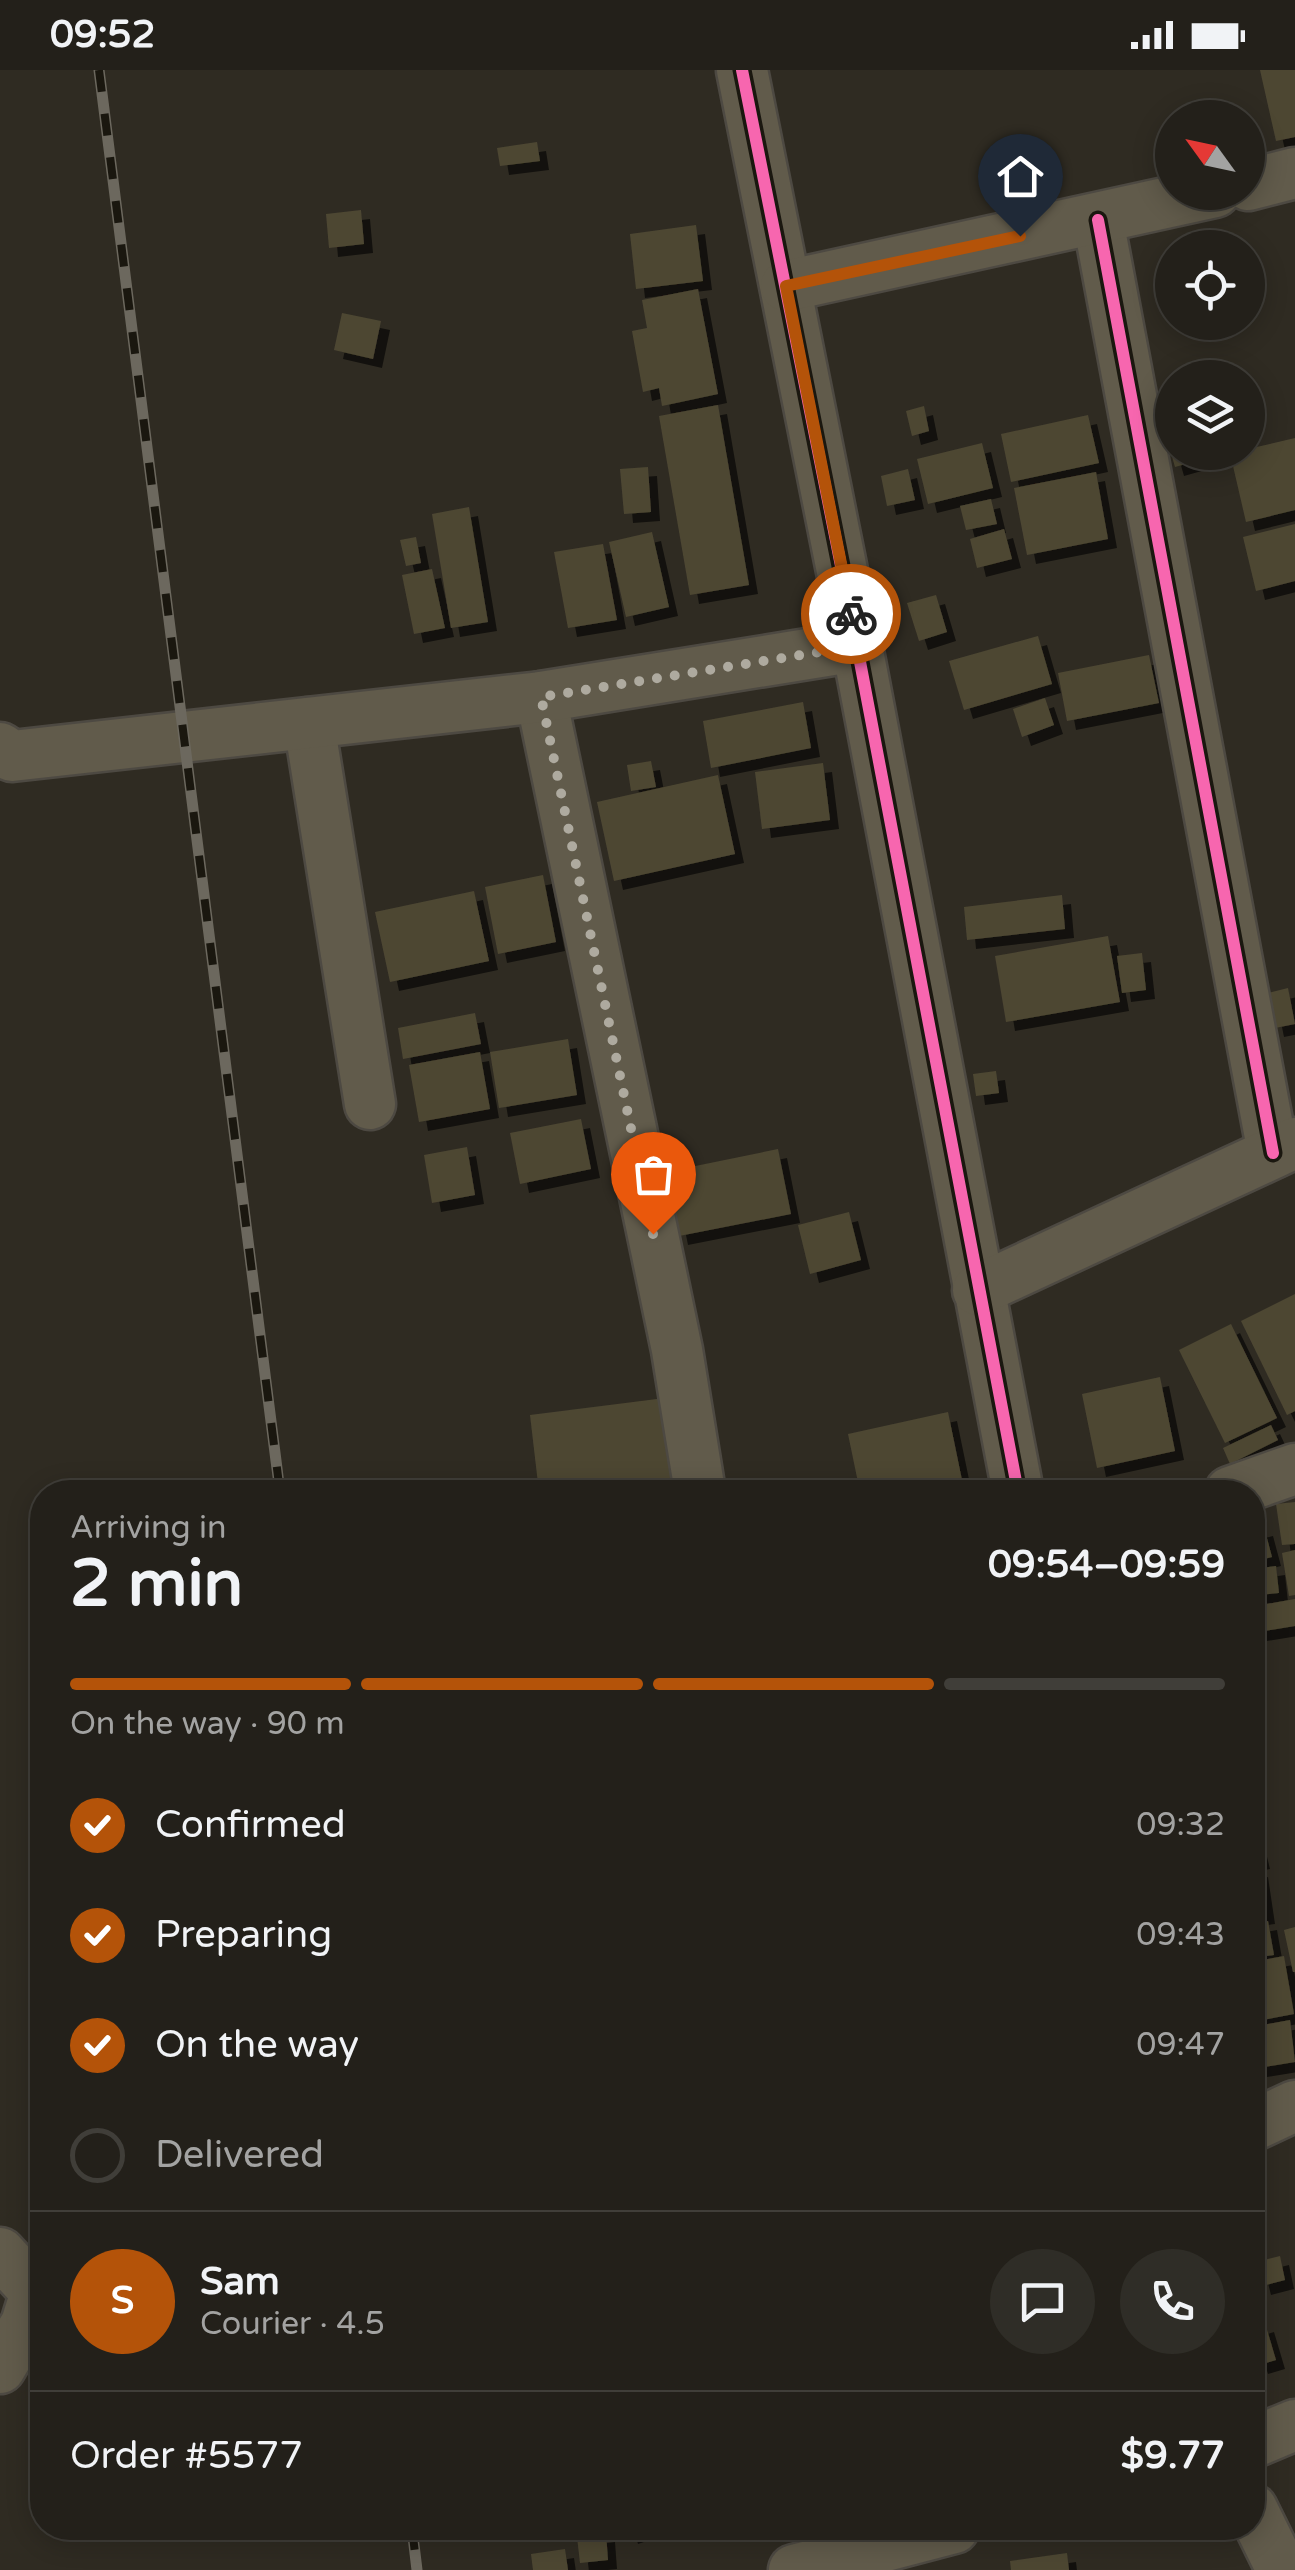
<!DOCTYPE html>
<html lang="en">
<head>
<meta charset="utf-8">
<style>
	:root { --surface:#23201a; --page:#2f2d27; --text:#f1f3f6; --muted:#a3a3a2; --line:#403e39; --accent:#b45309 }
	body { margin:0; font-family:"Varela Round",sans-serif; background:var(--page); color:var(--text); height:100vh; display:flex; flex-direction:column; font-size:38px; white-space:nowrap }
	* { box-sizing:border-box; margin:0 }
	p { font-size:32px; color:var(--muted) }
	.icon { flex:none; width:55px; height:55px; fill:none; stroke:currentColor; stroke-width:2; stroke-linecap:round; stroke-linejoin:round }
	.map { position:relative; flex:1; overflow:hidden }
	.details { position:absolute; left:30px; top:1410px; width:1235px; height:1060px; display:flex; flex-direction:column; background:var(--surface); border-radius:40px; box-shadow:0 5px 25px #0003,0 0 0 2px var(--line) }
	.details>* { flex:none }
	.needle { width:65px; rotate:303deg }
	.buttons { position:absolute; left:1155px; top:30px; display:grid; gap:20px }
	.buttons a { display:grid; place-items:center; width:110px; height:110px; border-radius:50%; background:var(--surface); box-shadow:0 5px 25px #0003,0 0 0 2px var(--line); font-size:50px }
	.pin { position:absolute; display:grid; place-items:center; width:85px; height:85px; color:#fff; margin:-102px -42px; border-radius:50% 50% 50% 0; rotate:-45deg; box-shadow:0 0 10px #0007 }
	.pin .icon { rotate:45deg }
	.courier { position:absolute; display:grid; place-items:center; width:100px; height:100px; margin:-50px; border:8px solid #b45309; border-radius:50%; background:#fff; color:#222; box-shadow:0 2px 12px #0007 }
	.summary em { font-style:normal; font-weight:700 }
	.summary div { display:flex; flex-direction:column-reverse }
	.summary { display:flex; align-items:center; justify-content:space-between; height:170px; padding:0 40px }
	h1 { font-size:65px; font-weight:700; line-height:75px }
	.bar { display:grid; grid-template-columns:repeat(4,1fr); gap:15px 10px; align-content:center; height:120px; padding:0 40px }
	.bar i { height:12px; border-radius:8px; background:var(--line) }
	.bar .on { background:var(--accent) }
	.bar p { grid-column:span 4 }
	.line { display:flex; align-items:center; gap:25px; padding:0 40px; border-top:2px solid var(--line) }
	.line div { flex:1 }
	.round { display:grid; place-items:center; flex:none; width:105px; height:105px; border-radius:52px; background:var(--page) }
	ol { padding:0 40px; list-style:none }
	li { display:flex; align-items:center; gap:30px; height:110px }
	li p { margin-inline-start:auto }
	li .icon { padding:10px; border-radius:50%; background:var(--accent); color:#fff; stroke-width:4 }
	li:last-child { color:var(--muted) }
	li i { width:55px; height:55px; border:5px solid var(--line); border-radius:50% }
	.status { display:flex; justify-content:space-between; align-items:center; height:70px; padding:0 50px; background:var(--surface); direction:ltr }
	.status svg { height:28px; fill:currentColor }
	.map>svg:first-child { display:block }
</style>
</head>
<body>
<div class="status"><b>09:52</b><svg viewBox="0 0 49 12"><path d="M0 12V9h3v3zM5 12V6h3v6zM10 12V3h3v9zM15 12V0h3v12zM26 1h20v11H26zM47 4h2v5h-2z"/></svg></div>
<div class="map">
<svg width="1295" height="2500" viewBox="0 0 1295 2500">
	<defs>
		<filter id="shadow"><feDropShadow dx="9" dy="9" stdDeviation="0" flood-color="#0009"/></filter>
	</defs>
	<rect width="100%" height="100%" fill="#2f2b22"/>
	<g fill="#4d4733" filter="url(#shadow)">
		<polygon points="1260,0 1295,0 1295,67 1276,71"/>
		<polygon points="537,72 540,91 500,96 497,78"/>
		<polygon points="361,140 364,174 329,178 326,144"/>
		<polygon points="696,155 703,211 636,219 630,164"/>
		<polygon points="698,219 718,324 662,336 659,318 643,322 632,261 647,258 642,230"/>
		<polygon points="342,243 381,251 373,289 334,280"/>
		<polygon points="718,335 749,515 690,525 659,346"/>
		<polygon points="924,336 929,361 912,366 906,341"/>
		<polygon points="1088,345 1099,393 1011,412 1001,364"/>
		<polygon points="1172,360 1172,382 1213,382 1214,386 1175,397 1165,362"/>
		<polygon points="1295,368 1295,440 1246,452 1230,383 1248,382 1248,379"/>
		<polygon points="982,373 993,418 928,434 917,389"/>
		<polygon points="648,397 651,442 624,444 620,399"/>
		<polygon points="908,399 915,430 887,436 881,406"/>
		<polygon points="1096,402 1108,469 1027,485 1014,418"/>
		<polygon points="991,429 997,454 966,460 960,436"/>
		<polygon points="469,437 488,552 451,558 432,444"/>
		<polygon points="1295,454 1295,511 1256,521 1243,467"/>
		<polygon points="1004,459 1012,489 977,498 970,469"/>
		<polygon points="652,462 669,537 626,547 609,472"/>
		<polygon points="416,467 421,493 406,496 400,470"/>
		<polygon points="603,474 617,550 568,558 554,482"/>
		<polygon points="432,499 445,558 414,564 402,505"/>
		<polygon points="936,525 947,562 919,571 907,533"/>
		<polygon points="1038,566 1052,614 964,640 949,591"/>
		<polygon points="1149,585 1159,633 1067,651 1058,603"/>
		<polygon points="1045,628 1054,655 1022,667 1013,639"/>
		<polygon points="803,632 811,678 711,698 703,651"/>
		<polygon points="651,691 656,717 631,721 627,695"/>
		<polygon points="823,693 830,750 762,759 755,702"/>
		<polygon points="718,705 735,784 614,811 597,732"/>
		<polygon points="543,805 556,872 498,884 485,817"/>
		<polygon points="474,821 489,891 390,912 375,842"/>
		<polygon points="1062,825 1065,859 967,870 964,837"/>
		<polygon points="1108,866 1120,932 1006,952 995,886"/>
		<polygon points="1142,883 1146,920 1122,923 1117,886"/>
		<polygon points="1288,918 1295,954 1275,958 1268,923"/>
		<polygon points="475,943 481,974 403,989 398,958"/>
		<polygon points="568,969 577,1025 499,1038 490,982"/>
		<polygon points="480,982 490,1039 419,1052 409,995"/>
		<polygon points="996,1001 999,1023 976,1026 973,1004"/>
		<polygon points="581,1049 591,1099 520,1114 510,1063"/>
		<polygon points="467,1077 475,1125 432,1133 424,1085"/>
		<polygon points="778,1079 791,1144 679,1166 666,1102"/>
		<polygon points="849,1142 861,1190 810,1204 798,1155"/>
		<polygon points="1295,1224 1295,1341 1287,1345 1241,1251"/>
		<polygon points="1231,1254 1277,1348 1225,1373 1179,1280"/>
		<polygon points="1160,1307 1175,1381 1097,1398 1082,1324"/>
		<polygon points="665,1328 676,1422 539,1422 530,1345"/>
		<polygon points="948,1342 962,1410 909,1422 860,1422 848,1364"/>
		<polygon points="1271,1355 1278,1370 1230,1394 1223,1378"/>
		<polygon points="1295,1432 1295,1474 1282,1475 1276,1434"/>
		<polygon points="1264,1457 1272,1487 1252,1492 1252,1460"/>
		<polygon points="1295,1480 1295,1525 1289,1526 1282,1483"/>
		<polygon points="1276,1496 1279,1523 1258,1525 1255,1499"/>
		<polygon points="1295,1529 1295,1556 1258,1562 1255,1536"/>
		<polygon points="1252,1753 1261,1790 1252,1792"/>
		<polygon points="1259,1798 1266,1845 1252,1847 1252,1799"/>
		<polygon points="1268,1851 1274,1885 1252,1888 1252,1854"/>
		<polygon points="1295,1857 1295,1902 1293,1902 1284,1860"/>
		<polygon points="1284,1886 1294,1944 1252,1952 1252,1892"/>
		<polygon points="1290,1950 1295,1992 1252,1999 1252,1957"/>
		<polygon points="1280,2186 1285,2210 1262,2216 1256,2192"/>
		<polygon points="1265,2253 1276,2290 1259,2295 1252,2272 1252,2257"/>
		<polygon points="627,2458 650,2458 629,2465"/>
		<polygon points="606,2463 608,2490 580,2493 577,2467"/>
		<polygon points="565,2479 568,2500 533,2500 531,2484"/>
		<polygon points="1067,2483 1069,2500 1011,2500 1010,2491"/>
	</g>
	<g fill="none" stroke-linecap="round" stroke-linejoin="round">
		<g stroke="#4d4942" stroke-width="55">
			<g id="minor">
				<polyline points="742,0 857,576 1018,1422"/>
				<polyline points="1248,115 1295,103"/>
				<polyline points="1098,150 1273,1083"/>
				<polyline points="786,216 1215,122"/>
				<polyline points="541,627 677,1280 700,1422"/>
				<polyline points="309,653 370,1034"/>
				<polyline points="0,678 12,686 541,627 857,576"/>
				<polyline points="978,1220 1295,1073"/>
				<polyline points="1230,1422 1295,1399"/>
				<polyline points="1252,2056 1295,2036"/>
				<polyline points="0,2183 36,2222 26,2254 0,2298"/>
				<polyline points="1252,2373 1295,2355"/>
				<polyline points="1252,2439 1282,2500"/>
				<polyline points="794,2500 954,2458"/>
			</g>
		</g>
		<use href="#minor" stroke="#615b4b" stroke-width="50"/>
		<g stroke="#6c685e" stroke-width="11">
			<g id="rail">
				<polyline points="99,0 280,1422"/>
				<polyline points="412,2458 417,2500"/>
			</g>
		</g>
		<use href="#rail" stroke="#1a170f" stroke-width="8" stroke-dasharray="22" stroke-linecap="butt"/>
		<g stroke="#1a170f" stroke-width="19">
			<g id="cycleway">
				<polyline points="742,0 857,576 1018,1422"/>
				<polyline points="1098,150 1273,1083"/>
			</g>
		</g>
		<use href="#cycleway" stroke="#f766af" stroke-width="12"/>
	</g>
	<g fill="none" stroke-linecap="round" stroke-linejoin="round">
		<polyline stroke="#aeaa9f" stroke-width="10" stroke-dasharray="0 18" points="653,1164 541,627 857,576 851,544"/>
		<polyline stroke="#b45309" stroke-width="12" points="851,544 786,216 1020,166"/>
	</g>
</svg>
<div class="buttons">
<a><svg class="needle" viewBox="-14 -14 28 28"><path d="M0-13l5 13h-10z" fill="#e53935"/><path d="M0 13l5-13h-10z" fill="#a3a3a2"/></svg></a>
<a><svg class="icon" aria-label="locate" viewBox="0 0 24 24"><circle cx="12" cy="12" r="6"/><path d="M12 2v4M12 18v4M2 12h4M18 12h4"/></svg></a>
<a><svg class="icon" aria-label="layers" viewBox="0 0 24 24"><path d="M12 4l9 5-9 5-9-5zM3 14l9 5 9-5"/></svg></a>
</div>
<div class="pin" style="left:653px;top:1164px;background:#ea580c"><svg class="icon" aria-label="bag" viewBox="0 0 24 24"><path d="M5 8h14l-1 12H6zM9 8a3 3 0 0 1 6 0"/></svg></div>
<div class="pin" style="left:1020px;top:166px;background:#1f2937"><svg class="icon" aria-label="home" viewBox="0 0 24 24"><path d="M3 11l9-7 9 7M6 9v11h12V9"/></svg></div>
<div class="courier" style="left:851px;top:544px"><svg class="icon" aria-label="bike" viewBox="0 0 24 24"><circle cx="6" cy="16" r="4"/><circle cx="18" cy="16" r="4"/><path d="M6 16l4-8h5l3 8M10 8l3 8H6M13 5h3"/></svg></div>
<section class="details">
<div class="summary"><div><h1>2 min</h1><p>Arriving in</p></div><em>09:54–09:59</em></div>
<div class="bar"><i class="on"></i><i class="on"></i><i class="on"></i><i></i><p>On the way · 90 m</p></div>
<ol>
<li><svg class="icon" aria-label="check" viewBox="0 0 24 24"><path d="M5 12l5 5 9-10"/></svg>Confirmed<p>09:32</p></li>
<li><svg class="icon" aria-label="check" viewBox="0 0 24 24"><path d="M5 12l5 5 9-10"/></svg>Preparing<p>09:43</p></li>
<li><svg class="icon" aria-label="check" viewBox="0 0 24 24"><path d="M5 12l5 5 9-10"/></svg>On the way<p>09:47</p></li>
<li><i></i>Delivered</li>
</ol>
<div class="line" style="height:180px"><b class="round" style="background:var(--accent);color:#fff">S</b><div><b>Sam</b><p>Courier · 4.5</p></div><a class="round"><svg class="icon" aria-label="chat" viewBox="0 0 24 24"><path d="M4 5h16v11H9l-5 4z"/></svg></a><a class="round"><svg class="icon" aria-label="phone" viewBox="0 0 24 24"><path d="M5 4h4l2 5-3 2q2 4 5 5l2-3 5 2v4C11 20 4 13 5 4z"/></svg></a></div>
<div class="line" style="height:130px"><div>Order #5577</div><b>$9.77</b></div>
</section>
</div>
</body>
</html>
